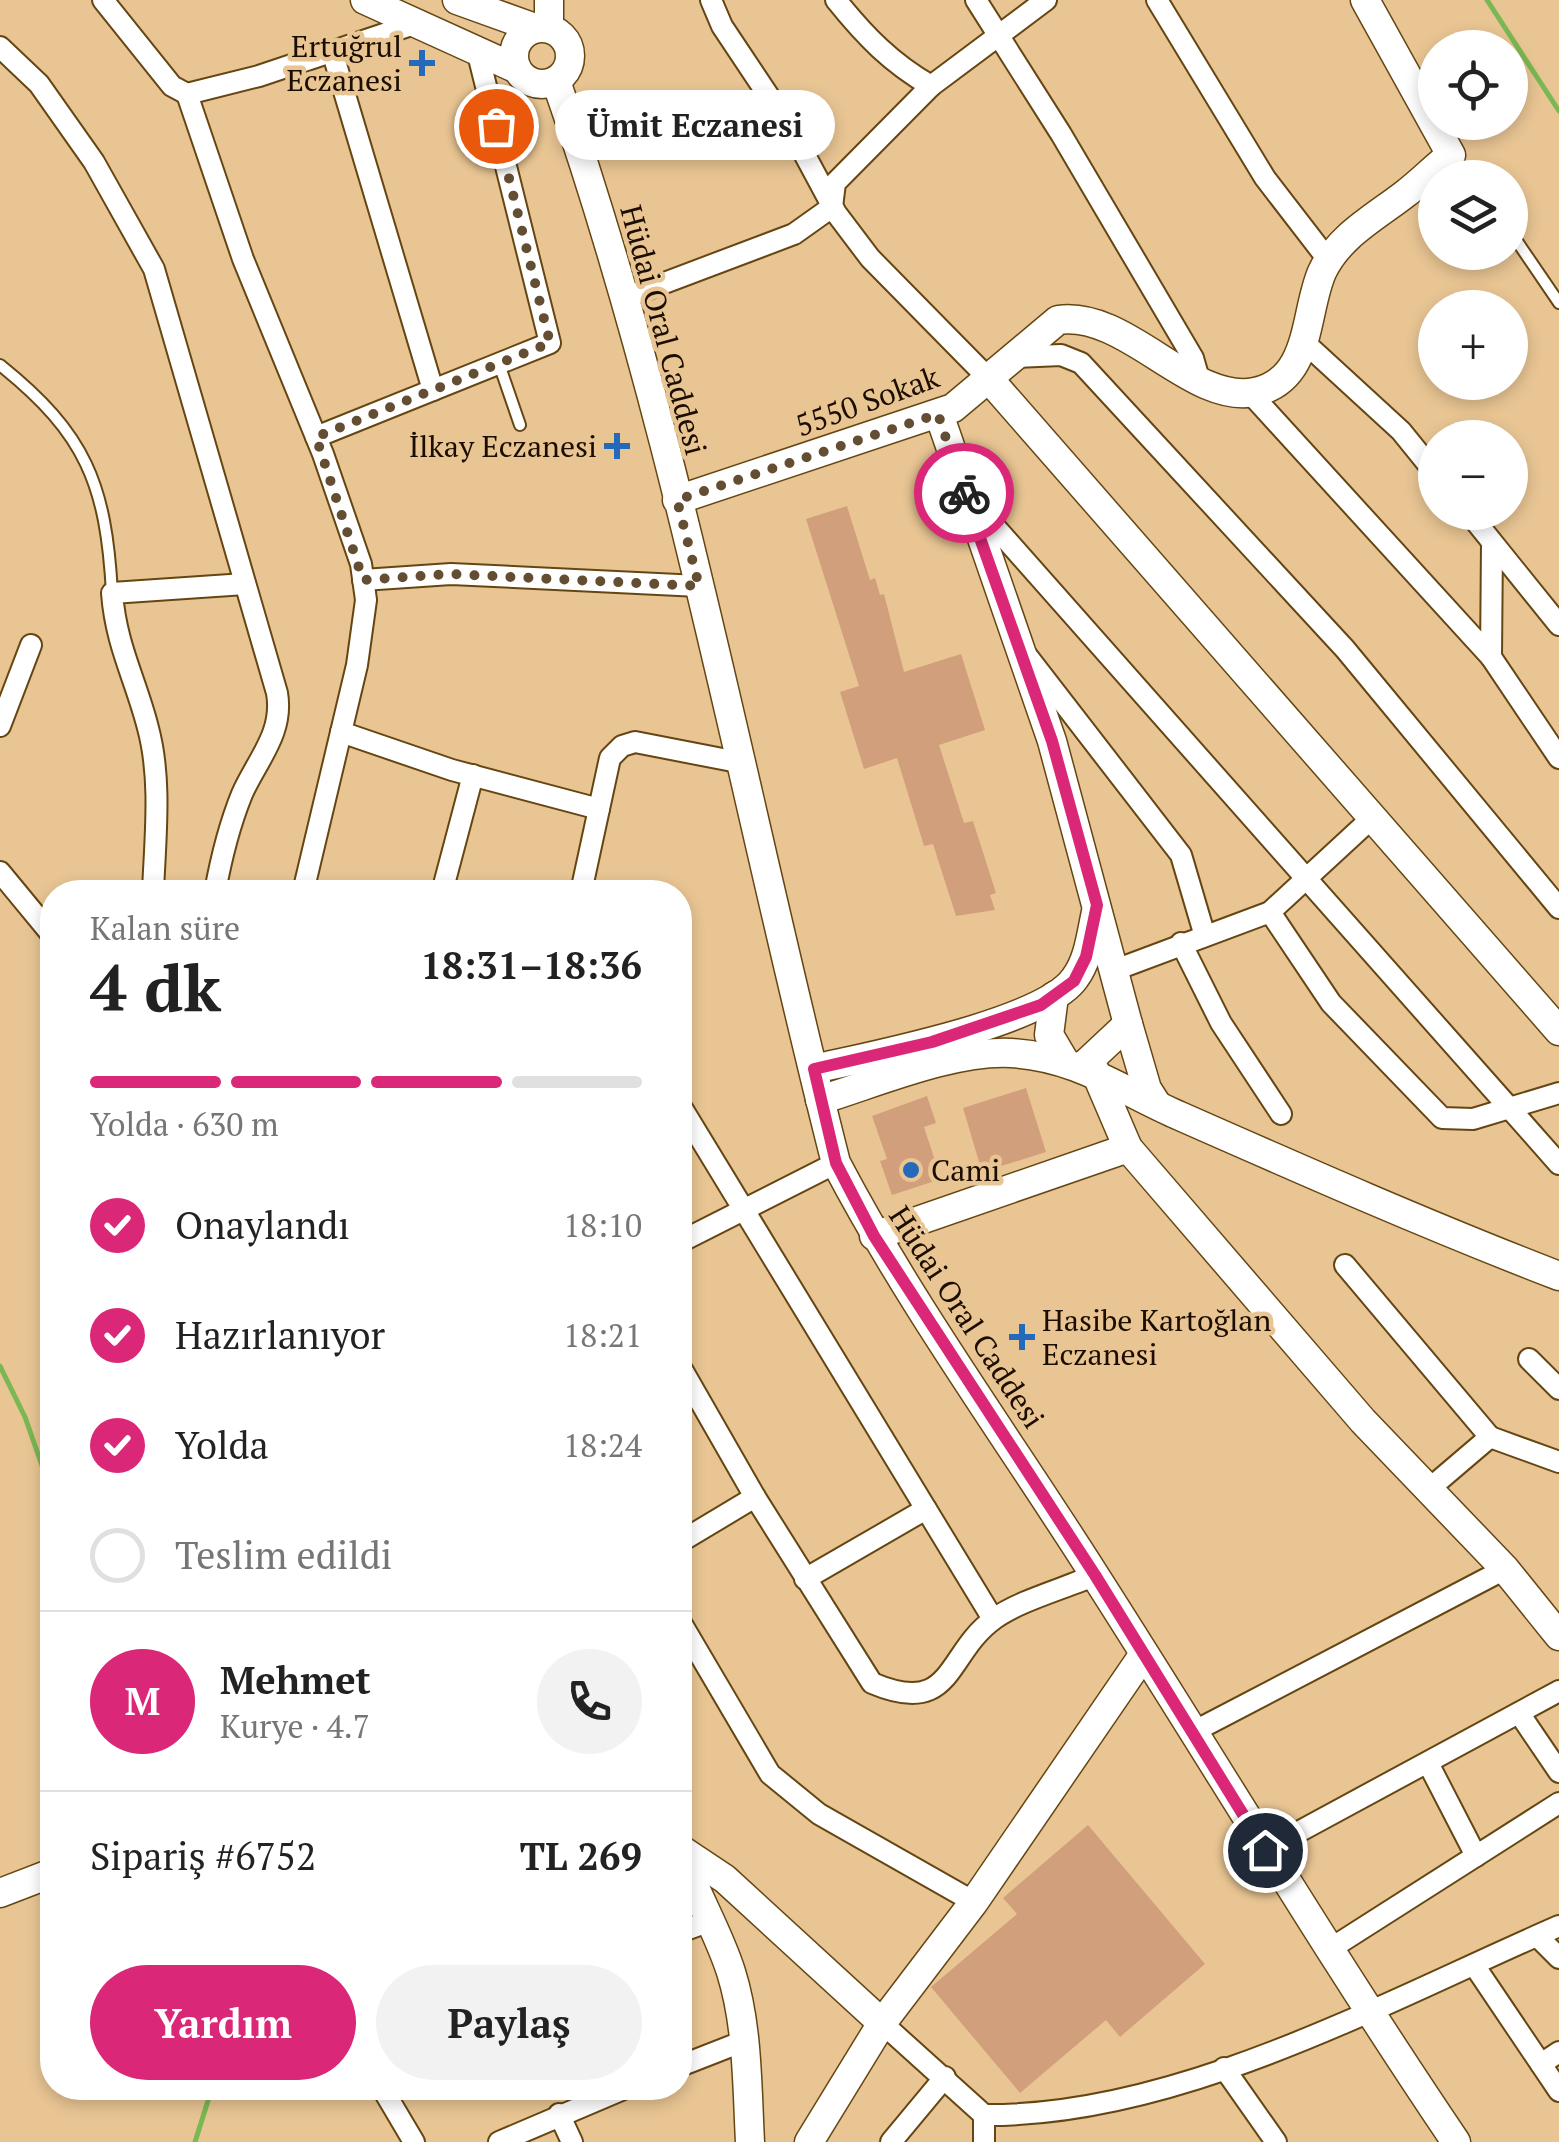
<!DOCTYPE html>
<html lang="tr">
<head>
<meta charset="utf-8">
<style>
	:root { --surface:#fff; --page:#f2f2f2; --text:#222; --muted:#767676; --line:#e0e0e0; --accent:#db2777 }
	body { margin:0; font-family:"PT Serif",serif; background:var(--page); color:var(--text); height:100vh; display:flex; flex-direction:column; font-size:38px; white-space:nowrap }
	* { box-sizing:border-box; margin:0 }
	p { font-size:32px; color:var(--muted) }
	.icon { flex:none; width:55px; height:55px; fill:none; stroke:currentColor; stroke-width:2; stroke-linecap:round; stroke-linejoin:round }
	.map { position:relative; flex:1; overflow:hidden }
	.details { position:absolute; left:40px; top:880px; width:652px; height:1220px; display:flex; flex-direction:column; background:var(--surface); border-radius:40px; box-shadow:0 5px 15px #0003 }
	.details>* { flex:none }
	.fabs { position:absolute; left:1418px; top:30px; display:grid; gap:20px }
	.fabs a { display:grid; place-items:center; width:110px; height:110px; border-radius:50%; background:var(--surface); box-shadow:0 5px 15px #0003; font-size:50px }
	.pin { position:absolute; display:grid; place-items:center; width:85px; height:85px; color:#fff; margin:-42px; border:5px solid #fff; border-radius:50%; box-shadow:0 2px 10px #0007 }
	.courier { position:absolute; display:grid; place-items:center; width:100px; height:100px; margin:-50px; border:8px solid #db2777; border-radius:50%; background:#fff; color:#222; box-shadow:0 2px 12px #0007 }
	.bubble { position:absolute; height:70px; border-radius:35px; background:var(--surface); box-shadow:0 5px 15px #0003; font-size:32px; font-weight:600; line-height:70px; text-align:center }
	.overview em { font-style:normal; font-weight:600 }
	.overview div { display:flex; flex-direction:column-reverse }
	.overview { display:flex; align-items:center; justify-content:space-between; height:170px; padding:0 50px }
	h1 { font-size:65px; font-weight:600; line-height:75px }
	.bar { display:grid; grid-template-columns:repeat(4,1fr); gap:15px 10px; align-content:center; height:120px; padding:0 50px }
	.bar i { height:12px; border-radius:8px; background:var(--line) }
	.bar .current { background:var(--accent) }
	.bar p { grid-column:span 4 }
	.line { display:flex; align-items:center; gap:25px; padding:0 50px; border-top:2px solid var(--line) }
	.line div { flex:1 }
	.round { display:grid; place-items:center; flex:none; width:105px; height:105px; border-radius:52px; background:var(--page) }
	ol { padding:0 50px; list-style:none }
	li { display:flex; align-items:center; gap:30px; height:110px }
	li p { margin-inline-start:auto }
	li .icon { padding:10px; border-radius:50%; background:var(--accent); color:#fff; stroke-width:4 }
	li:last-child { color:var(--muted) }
	li i { width:55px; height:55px; border:5px solid var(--line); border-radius:50% }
	.button { display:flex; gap:20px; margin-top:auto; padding:20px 50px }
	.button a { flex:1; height:115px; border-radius:60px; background:var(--accent); color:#fff; font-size:40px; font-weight:600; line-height:115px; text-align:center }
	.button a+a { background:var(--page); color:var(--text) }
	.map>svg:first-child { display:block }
</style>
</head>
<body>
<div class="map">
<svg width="1559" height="2142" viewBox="0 0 1559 2142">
	<rect width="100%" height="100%" fill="#e9c593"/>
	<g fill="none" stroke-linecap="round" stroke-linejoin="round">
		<g stroke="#7ab853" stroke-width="5">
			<polyline points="1487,0 1559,111"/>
			<polyline points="0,1366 25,1417 52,1494"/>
			<polyline points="195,2142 212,2088"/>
		</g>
	</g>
	<g fill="#d29f7c">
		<polygon points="847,506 870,580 875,578 880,595 884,594 904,672 961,654 985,730 939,745 964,823 973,821 996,893 990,895 995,910 956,916 933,844 924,846 897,758 864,769 840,692 859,686 806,519"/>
		<polygon points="1026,1088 1046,1152 982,1172 963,1108"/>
		<polygon points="927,1096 936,1123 924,1127 941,1179 892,1195 880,1161 887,1159 872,1116"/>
		<polygon points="1088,1825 1205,1964 1120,2037 1106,2020 1020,2093 931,1987 1017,1914 1003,1898"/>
	</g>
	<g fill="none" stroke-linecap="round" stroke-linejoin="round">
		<g stroke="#654613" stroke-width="14">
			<g id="service">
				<polyline points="1451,155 1469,178"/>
				<polyline points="1510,231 1559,303"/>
				<polyline points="499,364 520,425"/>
				<path d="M0,365C86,434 106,484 112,593"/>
			</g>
		</g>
		<g stroke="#654613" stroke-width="24">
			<g id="minor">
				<polyline points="103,0 172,86 187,94 259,76 414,24"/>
				<polyline points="711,0 722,26 792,131 836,213 870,258 989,379"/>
				<path d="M836,0C865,36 891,63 931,86"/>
				<polyline points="976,0 1061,134 1193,358 1199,379"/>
				<polyline points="1157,0 1265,178 1329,261"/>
				<path d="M0,47L39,84L94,162L154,269L277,693C284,733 257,760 242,794C229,826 221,859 215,892"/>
				<polyline points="332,51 433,390"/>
				<polyline points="187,94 243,259 323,454 361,564 366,600 357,665 303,892"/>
				<polyline points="622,299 794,234 832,207 835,183 931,86 1046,0"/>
				<polyline points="1304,342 1401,431 1435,473"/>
				<polyline points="1013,357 1061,355 1081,363 1345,649 1559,908"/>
				<polyline points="1250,393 1491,657 1559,758"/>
				<polyline points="316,437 550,343 478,54"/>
				<polyline points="972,501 1559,1164"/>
				<polyline points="1468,512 1559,625"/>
				<polyline points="363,580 451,574 699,586"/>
				<polyline points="1028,657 1181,855 1204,933"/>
				<polyline points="1491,657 1492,543"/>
				<polyline points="0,726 31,645"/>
				<polyline points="341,732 452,770 599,809"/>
				<polyline points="0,872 52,935"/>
				<path d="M153,892C155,839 162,780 148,728C136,680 116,646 112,593L245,584"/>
				<polyline points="442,892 473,775"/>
				<polyline points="581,892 610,758 622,746 635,742 743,763"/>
				<polyline points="1270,912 1331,1003 1442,1118 1473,1119 1559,1093"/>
				<polyline points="1181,943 1221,1023 1281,1114"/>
				<polyline points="1115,970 1270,912 1373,817"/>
				<polyline points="680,1105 993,1619"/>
				<polyline points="680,1242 836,1163"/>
				<polyline points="1345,1265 1490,1437"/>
				<polyline points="1529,1359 1559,1389"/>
				<path d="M680,1366L755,1497L872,1683C954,1718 945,1654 994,1619C1018,1601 1066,1588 1095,1575"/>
				<polyline points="1429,1489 1490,1437 1559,1462"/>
				<polyline points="680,1542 755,1497"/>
				<polyline points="805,1579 926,1509"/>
				<polyline points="680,1621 770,1774 819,1814 974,1902"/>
				<polyline points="1519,1713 1559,1772"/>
				<polyline points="1191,1733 1505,1569"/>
				<polyline points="1428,1763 1476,1856"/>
				<polyline points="1265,1850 1559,1691"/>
				<polyline points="680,1932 707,1922"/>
				<polyline points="1537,1936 1559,1958"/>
				<polyline points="1330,1949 1559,1803"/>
				<polyline points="1474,1965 1559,2091"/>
				<path d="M882,2023L984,2115C1178,2117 1384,2002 1559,1926"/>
				<polyline points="1541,2064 1559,2052"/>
				<polyline points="680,2066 744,2041"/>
				<polyline points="1224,2068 1276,2142"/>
				<polyline points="382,2088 414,2142"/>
				<polyline points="559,2114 572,2142"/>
				<polyline points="984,2115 984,2142"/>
				<polyline points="499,2142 626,2088"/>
				<polyline points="891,2142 945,2077"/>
			</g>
		</g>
		<g stroke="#654613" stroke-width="31">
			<g id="tertiary">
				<polyline points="365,0 517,69"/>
				<polyline points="457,0 535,28"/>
				<polyline points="549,28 549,0"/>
				<circle cx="542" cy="56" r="28"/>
				<path d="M556,81C679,433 744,803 836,1163C911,1306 1007,1437 1094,1574C1215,1763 1330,1956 1456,2142"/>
				<polyline points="989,379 1559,1031"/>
				<polyline points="939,414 1052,741 1128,1024 1147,1089 1156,1103"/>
				<path d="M677,500L953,408L1058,320C1127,310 1191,405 1255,392C1312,380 1304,313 1322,272C1339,236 1374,218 1405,194C1421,182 1435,167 1451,155L1365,0"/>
				<polyline points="1054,996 1049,1035 1065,1062"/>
				<polyline points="1082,1067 1128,1024"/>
				<path d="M814,1069C870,1056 1044,1023 1075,978C1089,959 1091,934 1096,912"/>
				<polyline points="1095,1071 1128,1148"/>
				<path d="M820,1100C876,1083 952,1050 1011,1053C1077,1057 1117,1088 1173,1113C1300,1169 1429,1226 1559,1276"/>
				<polyline points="874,1236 1128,1148 1363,1421 1505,1569 1559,1636"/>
				<polyline points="680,1849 725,1879 882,2023"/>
				<path d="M680,1850C694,1892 718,1931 731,1972C748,2026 747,2086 750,2142"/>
				<polyline points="0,1893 52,1873"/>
				<polyline points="809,2142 882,2023 974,1902 1144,1654"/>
			</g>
		</g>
		<use href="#service" stroke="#fff" stroke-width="10"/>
		<use href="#minor" stroke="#fff" stroke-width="20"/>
		<use href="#tertiary" stroke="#fff" stroke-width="28"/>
	</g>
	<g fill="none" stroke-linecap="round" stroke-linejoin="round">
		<polyline stroke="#634e33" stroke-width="10" stroke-dasharray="0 18" points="496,126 550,343 316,437 363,580 450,574 699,586 677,500 938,414 964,493"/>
		<polyline stroke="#db2777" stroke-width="12" points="964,493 1052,741 1097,905 1086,957 1074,981 1041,1005 932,1042 814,1069 836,1163 874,1236 1095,1575 1265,1850"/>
	</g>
	<g fill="#256aba" stroke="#e9c593" stroke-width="4">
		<path d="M417 48h10v10h10v10h-10v10h-10v-10h-10v-10h10z"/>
		<path d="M612 431h10v10h10v10h-10v10h-10v-10h-10v-10h10z"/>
		<circle cx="911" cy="1170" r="10"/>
		<path d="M1017 1322h10v10h10v10h-10v10h-10v-10h-10v-10h10z"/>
	</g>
	<g text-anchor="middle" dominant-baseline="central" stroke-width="9" stroke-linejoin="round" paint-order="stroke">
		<g font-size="30" fill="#1b0e00" stroke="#e9c593" text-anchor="end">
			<text x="402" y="46">Ertuğrul<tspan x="402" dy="34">Eczanesi</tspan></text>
			<text x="597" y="446">İlkay Eczanesi</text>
			<text x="931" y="1170" text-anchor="start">Cami</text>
			<text x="1042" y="1320" text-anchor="start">Hasibe Kartoğlan<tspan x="1042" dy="34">Eczanesi</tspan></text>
		</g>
		<g font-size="30" fill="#1b0e00" stroke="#e9c593">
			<text transform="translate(664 330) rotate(75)">Hüdai Oral Caddesi</text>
			<text transform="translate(867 401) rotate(-20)">5550 Sokak</text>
			<text transform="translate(967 1317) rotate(57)">Hüdai Oral Caddesi</text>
		</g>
	</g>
</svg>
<div class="fabs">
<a><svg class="icon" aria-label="locate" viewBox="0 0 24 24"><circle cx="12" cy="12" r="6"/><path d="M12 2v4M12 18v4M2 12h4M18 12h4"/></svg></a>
<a><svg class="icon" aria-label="layers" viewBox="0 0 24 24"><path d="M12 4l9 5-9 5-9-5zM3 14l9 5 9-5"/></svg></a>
<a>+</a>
<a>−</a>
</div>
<div class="pin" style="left:496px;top:126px;background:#ea580c"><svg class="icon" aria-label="bag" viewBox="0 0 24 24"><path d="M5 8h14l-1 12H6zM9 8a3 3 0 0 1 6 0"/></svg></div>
<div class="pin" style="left:1265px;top:1850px;background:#1f2937"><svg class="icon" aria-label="home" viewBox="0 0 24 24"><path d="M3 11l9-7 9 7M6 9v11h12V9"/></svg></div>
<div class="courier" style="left:964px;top:493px"><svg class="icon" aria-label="bike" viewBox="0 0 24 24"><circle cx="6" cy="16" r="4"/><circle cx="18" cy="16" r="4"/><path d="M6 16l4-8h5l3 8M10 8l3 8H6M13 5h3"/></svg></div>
<div class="bubble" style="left:555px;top:90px;width:280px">Ümit Eczanesi</div>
<section class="details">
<div class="overview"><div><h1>4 dk</h1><p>Kalan süre</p></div><em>18:31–18:36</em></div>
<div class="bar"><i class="current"></i><i class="current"></i><i class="current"></i><i></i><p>Yolda · 630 m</p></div>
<ol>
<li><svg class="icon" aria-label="check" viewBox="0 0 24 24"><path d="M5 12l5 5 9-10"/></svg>Onaylandı<p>18:10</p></li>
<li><svg class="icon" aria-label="check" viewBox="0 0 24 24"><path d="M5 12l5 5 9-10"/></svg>Hazırlanıyor<p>18:21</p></li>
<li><svg class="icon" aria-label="check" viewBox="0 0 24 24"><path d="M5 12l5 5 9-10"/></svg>Yolda<p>18:24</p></li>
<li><i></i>Teslim edildi</li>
</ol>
<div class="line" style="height:180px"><b class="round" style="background:var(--accent);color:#fff">M</b><div><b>Mehmet</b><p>Kurye · 4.7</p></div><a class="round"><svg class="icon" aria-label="phone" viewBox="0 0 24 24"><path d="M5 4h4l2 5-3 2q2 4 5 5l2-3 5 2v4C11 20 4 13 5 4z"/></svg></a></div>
<div class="line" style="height:130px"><div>Sipariş #6752</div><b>TL 269</b></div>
<div class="button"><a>Yardım</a><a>Paylaş</a></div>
</section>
</div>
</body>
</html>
